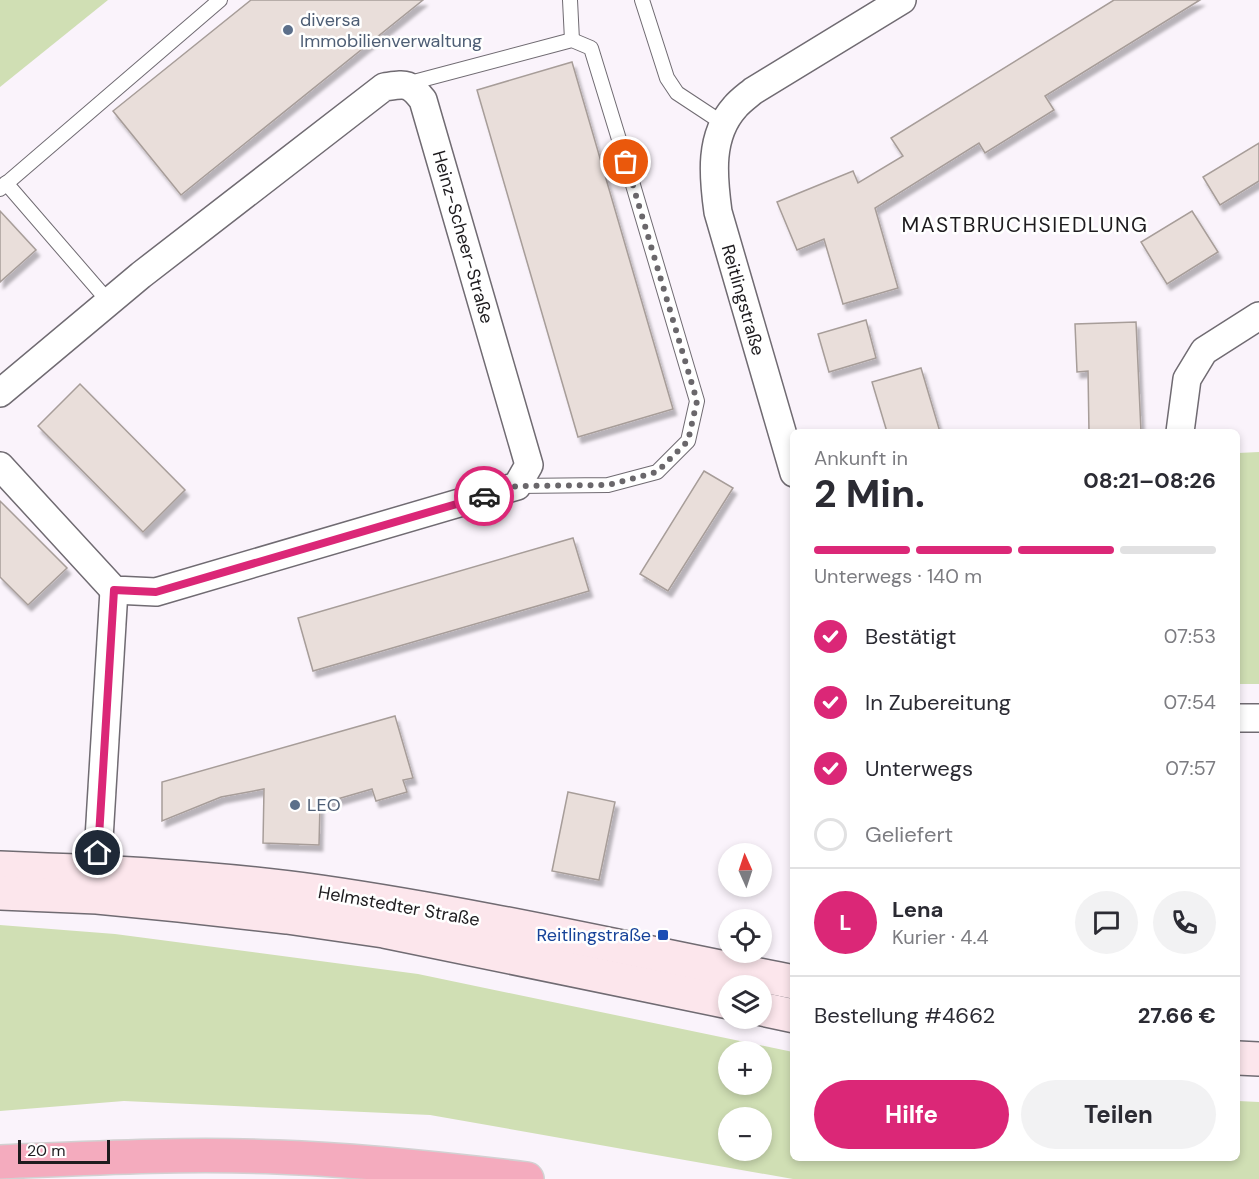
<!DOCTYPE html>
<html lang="de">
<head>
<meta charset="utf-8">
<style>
	:root { --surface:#fff; --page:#f2f2f3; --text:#2b2b33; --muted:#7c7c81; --line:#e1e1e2; --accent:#db2777 }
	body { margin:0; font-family:"DM Sans",sans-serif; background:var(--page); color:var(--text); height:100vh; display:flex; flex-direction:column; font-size:22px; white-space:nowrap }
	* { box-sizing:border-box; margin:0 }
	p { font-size:20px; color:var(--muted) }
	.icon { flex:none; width:33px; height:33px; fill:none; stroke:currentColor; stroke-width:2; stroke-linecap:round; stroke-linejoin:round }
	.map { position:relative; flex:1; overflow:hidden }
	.details { position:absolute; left:790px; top:429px; width:450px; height:732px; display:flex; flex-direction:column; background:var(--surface); border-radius:9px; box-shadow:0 3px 9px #0003 }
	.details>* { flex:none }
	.needle { width:39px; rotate:357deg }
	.buttons { position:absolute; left:718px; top:843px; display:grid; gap:12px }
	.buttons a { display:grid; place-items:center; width:54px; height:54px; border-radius:50%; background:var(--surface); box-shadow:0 3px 9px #0003; font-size:30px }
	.scale { position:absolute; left:18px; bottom:15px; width:92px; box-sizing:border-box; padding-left:6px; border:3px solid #1d1b1e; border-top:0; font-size:16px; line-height:21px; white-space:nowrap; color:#1d1b1e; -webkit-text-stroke:4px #fff; paint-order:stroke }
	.pin { position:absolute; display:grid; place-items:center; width:51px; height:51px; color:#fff; margin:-26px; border:3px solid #fff; border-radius:50%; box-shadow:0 2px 6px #0007 }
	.courier { position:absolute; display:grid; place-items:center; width:60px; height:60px; margin:-30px; border:4px solid #db2777; border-radius:50%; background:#fff; color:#222; box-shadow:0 2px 8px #0007 }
	.overview em { font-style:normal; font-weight:700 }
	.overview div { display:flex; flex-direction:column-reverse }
	.overview { display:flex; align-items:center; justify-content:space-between; height:102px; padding:0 24px }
	h1 { font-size:39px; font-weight:700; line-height:45px }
	.bar { display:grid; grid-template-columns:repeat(4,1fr); gap:9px 6px; align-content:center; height:72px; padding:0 24px }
	.bar i { height:8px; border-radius:4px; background:var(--line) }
	.bar .selected { background:var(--accent) }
	.bar p { grid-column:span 4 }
	.line { display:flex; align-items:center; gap:15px; padding:0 24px; border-top:2px solid var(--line) }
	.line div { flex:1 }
	.round { display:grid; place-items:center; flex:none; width:63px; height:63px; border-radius:32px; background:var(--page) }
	ol { padding:0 24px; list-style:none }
	li { display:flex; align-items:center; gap:18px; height:66px }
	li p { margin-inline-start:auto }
	li .icon { padding:6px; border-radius:50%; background:var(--accent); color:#fff; stroke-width:4 }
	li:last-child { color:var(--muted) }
	li i { width:33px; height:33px; border:3px solid var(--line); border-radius:50% }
	.action { display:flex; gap:12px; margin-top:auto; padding:12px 24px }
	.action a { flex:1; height:69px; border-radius:36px; background:var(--accent); color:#fff; font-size:24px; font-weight:700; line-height:69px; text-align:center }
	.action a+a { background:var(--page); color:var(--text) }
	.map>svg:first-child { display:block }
</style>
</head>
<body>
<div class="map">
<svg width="1259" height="1179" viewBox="0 0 1259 1179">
	<defs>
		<filter id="shadow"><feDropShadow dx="3.5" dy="6" stdDeviation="1.5" flood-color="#0004"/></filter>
	</defs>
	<rect width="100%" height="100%" fill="#faf3fb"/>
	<g fill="#d0dfb4" fill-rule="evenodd">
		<polygon points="0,0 108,0 0,87"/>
		<polygon points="1259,452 1259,684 1238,684 1238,453"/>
		<path d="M0,925L115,934L418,974L793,1052L794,1158H1238V1101L1259,1102V1179H793L430,1115L124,1101L0,1111ZM729,1052H762V1084H729ZM729,1118H762V1150H729Z"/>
	</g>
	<g fill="#e9deda" stroke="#a79d99" stroke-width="1.5" filter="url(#shadow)">
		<polygon points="251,0 423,0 181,195 113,111"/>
		<polygon points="1114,0 1200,0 1045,96 1054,110 985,153 979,143 875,208 898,288 843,304 824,239 797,250 777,202 853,171 858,183 903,156 891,138"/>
		<polygon points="572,62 673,409 578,437 477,90"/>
		<polygon points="1259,143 1259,181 1220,205 1203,177"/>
		<polygon points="0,211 36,250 0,282"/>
		<polygon points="1192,211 1218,252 1167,284 1141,242"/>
		<polygon points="866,320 876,358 829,372 818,334"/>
		<polygon points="1136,322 1141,432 1089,432 1088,371 1077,372 1075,324"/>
		<polygon points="921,368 940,432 887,432 872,382"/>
		<polygon points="80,384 185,490 143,532 38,426"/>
		<polygon points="704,471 733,488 668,591 640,574"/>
		<polygon points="0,501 67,568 28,605 0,577"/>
		<polygon points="573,538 589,591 313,671 298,618"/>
		<polygon points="395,716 413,778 403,780 407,792 376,801 372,789 320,804 319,845 263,843 264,789 221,797 162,821 162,782"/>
		<polygon points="568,792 615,802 599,880 552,871"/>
	</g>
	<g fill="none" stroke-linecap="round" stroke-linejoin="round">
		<g stroke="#706b72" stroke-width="16">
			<g id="lane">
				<polyline points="570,0 572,40"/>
				<polyline points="642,0 667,78 677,93 724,124"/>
				<polyline points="406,84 572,40 591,48 633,185 697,401 688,441 657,472 608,485 517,486"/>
				<polyline points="6,183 109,302"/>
				<polyline points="0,189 220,0"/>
			</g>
		</g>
		<g stroke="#706b72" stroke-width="30">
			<g id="street">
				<path d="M0,393L141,275L384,87C406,84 409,82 423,100L529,465L517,486L156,592L114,590L0,466"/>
				<polyline points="1180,432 1187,379 1204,351 1259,316"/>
				<path d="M794,473L718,212C713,176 709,136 735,107C740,101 747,96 753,91L902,0"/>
				<polyline points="1238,718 1259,718"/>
				<polyline points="97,872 114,590"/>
			</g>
		</g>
		<g stroke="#706b72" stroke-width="36">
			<g id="secondary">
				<path d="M0,868C107,872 215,877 321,892C480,915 636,951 794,982"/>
				<polyline points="0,893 97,897 179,905 287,917 384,931 729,1002"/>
				<polyline points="762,1009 794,1016"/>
				<polyline points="1238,1058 1259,1059"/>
			</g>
		</g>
		<g stroke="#d2d1d2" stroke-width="36">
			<path id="highway" d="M0,1162C92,1158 185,1153 278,1157C361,1160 444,1169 527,1179"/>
		</g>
		<use href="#lane" stroke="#fff" stroke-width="14"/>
		<use href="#street" stroke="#fff" stroke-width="27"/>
		<use href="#secondary" stroke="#fce6ec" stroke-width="33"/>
		<use href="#highway" stroke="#f4abbe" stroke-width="33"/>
	</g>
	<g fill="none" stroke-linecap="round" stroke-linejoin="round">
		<polyline stroke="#6a676b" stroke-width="6" stroke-dasharray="0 10.8" points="484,496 517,486 608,485 657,472 688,441 697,401 626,162"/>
		<polyline stroke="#db2777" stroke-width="8" points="98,853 114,590 156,592 484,496"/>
	</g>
	<g fill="#5c6f8a" stroke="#fff" stroke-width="2">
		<circle cx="288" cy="30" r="6"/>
		<circle cx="295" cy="805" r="6"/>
	</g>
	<rect fill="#1a4fb4" stroke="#fff" stroke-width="2" x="657" y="929" width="12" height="12" rx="3"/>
	<g text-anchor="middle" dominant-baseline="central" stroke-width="5" stroke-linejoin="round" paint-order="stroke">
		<g font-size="18" fill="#4e5e75" stroke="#fff" text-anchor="start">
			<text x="300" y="20">diversa<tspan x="300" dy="21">Immobilienverwaltung</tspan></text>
			<text x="307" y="805">LEO</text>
		</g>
		<g font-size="18" fill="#1d1b1e" stroke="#fff">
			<text transform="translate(463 237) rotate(74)">Heinz-Scheer-Straße</text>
			<text transform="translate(743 300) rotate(74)">Reitlingstraße</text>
			<text transform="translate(399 906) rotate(10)">Helmstedter Straße</text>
		</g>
		<g font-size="18" fill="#164399" stroke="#fff" text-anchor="end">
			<text x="651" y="935">Reitlingstraße</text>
		</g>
		<g font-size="21" letter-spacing="1.5" fill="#1d1b1e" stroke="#fff">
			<text x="1025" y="225">MASTBRUCHSIEDLUNG</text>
		</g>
	</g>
</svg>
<div class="buttons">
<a><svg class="needle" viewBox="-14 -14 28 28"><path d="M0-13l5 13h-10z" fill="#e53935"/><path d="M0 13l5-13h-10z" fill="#7c7c81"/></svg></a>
<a><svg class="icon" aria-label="locate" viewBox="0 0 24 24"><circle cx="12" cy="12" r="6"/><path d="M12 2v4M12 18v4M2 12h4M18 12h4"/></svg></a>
<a><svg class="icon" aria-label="layers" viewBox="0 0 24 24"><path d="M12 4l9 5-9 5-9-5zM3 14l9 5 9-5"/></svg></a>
<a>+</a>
<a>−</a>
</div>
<div class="scale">20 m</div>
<div class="pin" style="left:626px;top:162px;background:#ea580c"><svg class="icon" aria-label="bag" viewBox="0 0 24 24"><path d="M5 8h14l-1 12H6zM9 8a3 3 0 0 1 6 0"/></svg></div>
<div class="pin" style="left:98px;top:853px;background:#1f2937"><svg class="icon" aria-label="home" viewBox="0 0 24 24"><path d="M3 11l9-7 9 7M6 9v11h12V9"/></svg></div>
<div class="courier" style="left:484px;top:496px"><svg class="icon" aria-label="car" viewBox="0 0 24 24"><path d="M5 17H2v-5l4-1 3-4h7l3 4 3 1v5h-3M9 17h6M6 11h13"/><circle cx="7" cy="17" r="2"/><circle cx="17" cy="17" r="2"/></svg></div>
<section class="details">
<div class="overview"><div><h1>2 Min.</h1><p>Ankunft in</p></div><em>08:21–08:26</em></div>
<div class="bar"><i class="selected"></i><i class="selected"></i><i class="selected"></i><i></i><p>Unterwegs · 140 m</p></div>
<ol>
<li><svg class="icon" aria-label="check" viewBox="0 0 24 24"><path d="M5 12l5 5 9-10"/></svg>Bestätigt<p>07:53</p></li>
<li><svg class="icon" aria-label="check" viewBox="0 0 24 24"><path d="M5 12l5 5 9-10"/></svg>In Zubereitung<p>07:54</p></li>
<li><svg class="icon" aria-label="check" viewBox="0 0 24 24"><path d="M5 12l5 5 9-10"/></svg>Unterwegs<p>07:57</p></li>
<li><i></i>Geliefert</li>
</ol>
<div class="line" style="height:108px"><b class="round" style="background:var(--accent);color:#fff">L</b><div><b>Lena</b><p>Kurier · 4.4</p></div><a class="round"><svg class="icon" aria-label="chat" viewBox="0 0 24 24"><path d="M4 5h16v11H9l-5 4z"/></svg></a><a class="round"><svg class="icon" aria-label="phone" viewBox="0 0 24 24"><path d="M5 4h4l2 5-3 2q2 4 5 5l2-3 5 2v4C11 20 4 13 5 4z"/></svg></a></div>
<div class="line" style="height:78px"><div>Bestellung #4662</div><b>27.66 €</b></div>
<div class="action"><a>Hilfe</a><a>Teilen</a></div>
</section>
</div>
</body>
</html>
